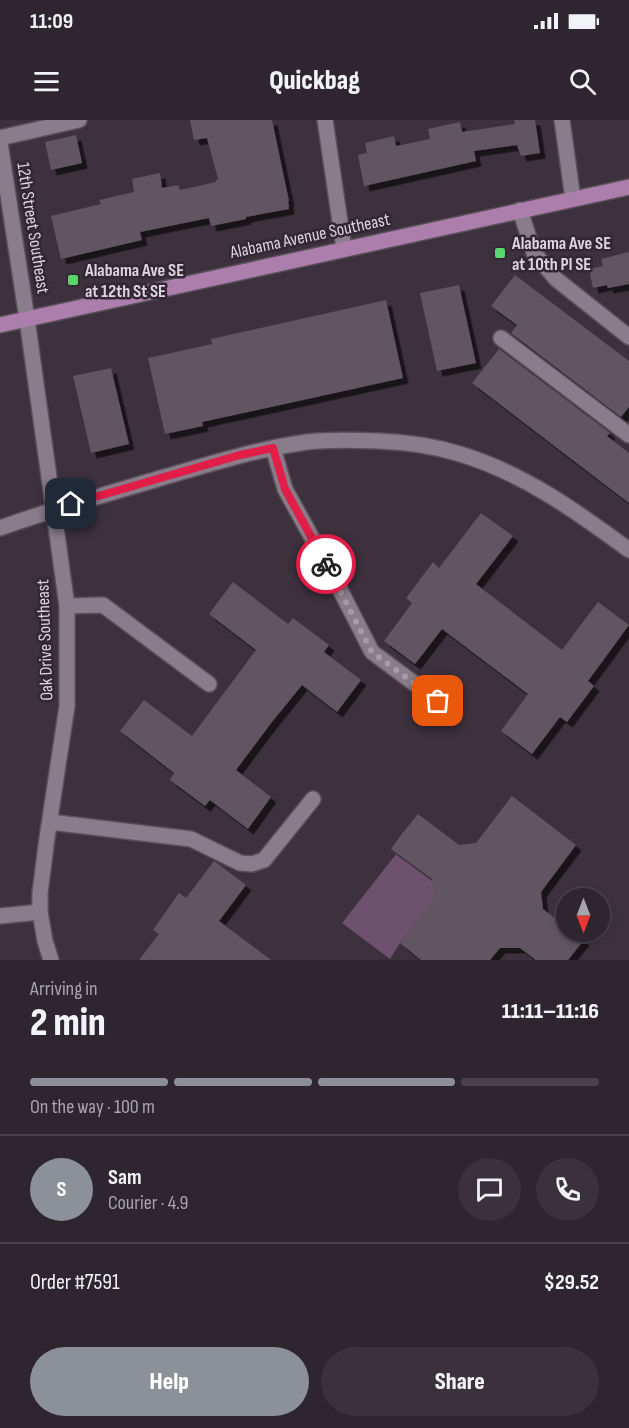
<!DOCTYPE html>
<html lang="en">
<head>
<meta charset="utf-8">
<style>
	:root { --surface:#2e252e; --page:#3a313a; --text:#f1f3f6; --muted:#a7a5aa; --line:#49424a; --accent:#8c9099 }
	body { margin:0; font-family:"Sofia Sans Condensed",sans-serif; background:var(--page); color:var(--text); height:100vh; display:flex; flex-direction:column; font-size:22px; white-space:nowrap }
	* { box-sizing:border-box; margin:0 }
	p { font-size:20px; color:var(--muted) }
	.icon { flex:none; width:33px; height:33px; fill:none; stroke:currentColor; stroke-width:2; stroke-linecap:round; stroke-linejoin:round }
	.map { position:relative; height:840px; overflow:hidden }
	.details { display:flex; flex-direction:column; background:var(--surface); flex:1 }
	.details>* { flex:none }
	.needle { width:39px; rotate:180deg }
	.buttons { position:absolute; left:556px; top:768px; display:grid; gap:12px }
	.buttons a { display:grid; place-items:center; width:54px; height:54px; border-radius:50%; background:var(--surface); box-shadow:0 3px 9px #0003,0 0 0 2px var(--line); font-size:30px }
	.pin { position:absolute; display:grid; place-items:center; width:51px; height:51px; color:#fff; margin:-26px; border-radius:12px; box-shadow:0 3px 9px #0006 }
	.courier { position:absolute; display:grid; place-items:center; width:60px; height:60px; margin:-30px; border:4px solid #e11d48; border-radius:50%; background:#fff; color:#222; box-shadow:0 2px 8px #0007 }
	.summary em { font-style:normal; font-weight:800 }
	.summary div { display:flex; flex-direction:column-reverse }
	.summary { display:flex; align-items:center; justify-content:space-between; height:102px; padding:0 30px }
	h1 { font-size:39px; font-weight:800; line-height:45px }
	.bar { display:grid; grid-template-columns:repeat(4,1fr); gap:9px 6px; align-content:center; height:72px; padding:0 30px }
	.bar i { height:8px; border-radius:4px; background:var(--line) }
	.bar .active { background:var(--accent) }
	.bar p { grid-column:span 4 }
	.line { display:flex; align-items:center; gap:15px; padding:0 30px; border-top:2px solid var(--line) }
	.line div { flex:1 }
	.round { display:grid; place-items:center; flex:none; width:63px; height:63px; border-radius:32px; background:var(--page) }
	.cta { display:flex; gap:12px; margin-top:auto; padding:12px 30px }
	.cta a { flex:1; height:69px; border-radius:36px; background:var(--accent); color:#fff; font-size:24px; font-weight:800; line-height:69px; text-align:center }
	.cta a+a { background:var(--page); color:var(--text) }
	.status { display:flex; justify-content:space-between; align-items:center; height:42px; padding:0 30px; background:var(--surface); direction:ltr }
	.status svg { height:16px; fill:currentColor }
	header { display:flex; justify-content:space-between; align-items:center; height:78px; padding:0 30px; background:var(--surface); font-size:27px; font-weight:800 }
	.map>svg:first-child { display:block }
</style>
</head>
<body>
<div class="status"><b>11:09</b><svg viewBox="0 0 49 12"><path d="M0 12V9h3v3zM5 12V6h3v6zM10 12V3h3v9zM15 12V0h3v12zM26 1h20v11H26zM47 4h2v5h-2z"/></svg></div>
<header><svg class="icon" aria-label="menu" viewBox="0 0 24 24"><path d="M4 6h16M4 12h16M4 18h16"/></svg>Quickbag<svg class="icon" aria-label="search" viewBox="0 0 24 24"><circle cx="10" cy="10" r="6"/><path d="M15 15l6 6"/></svg></header>
<div class="map">
<svg width="629" height="840" viewBox="0 0 629 840">
	<defs>
		<filter id="shadow"><feDropShadow dx="5.5" dy="5.5" stdDeviation="0" flood-color="#0009"/></filter>
	</defs>
	<rect width="100%" height="100%" fill="#3d313d"/>
	<polygon fill="#6e516e" points="397,733 432,759 434,774 436,777 400,823 390,839 342,803"/>
	<g fill="#615461" filter="url(#shadow)">
		<polygon points="190,0 272,0 289,81 288,81 289,89 246,97 246,99 211,106 209,98 140,112 142,120 61,139 51,96 101,84 99,80 134,72 132,59 160,53 162,68 178,65 180,70 216,62 216,60 218,59 207,18 194,20"/>
		<polygon points="514,0 535,0 540,33 521,36 517,25 474,31 476,41 364,66 358,35 367,33 365,23 394,16 396,26 430,19 428,9 460,2 462,12 515,4"/>
		<polygon points="76,15 82,43 51,50 45,22"/>
		<polygon points="629,132 629,164 608,168 607,165 593,168 589,149 603,146 601,139"/>
		<polygon points="515,155 629,241 629,287 621,297 511,213 517,205 491,186"/>
		<polygon points="459,165 476,243 437,251 420,173"/>
		<polygon points="386,180 403,258 202,302 203,306 165,314 148,238 212,224 211,219"/>
		<polygon points="499,229 610,313 607,316 629,333 629,383 472,263"/>
		<polygon points="111,248 129,324 91,333 73,256"/>
		<polygon points="481,393 513,416 476,464 562,530 598,482 629,505 588,561 594,566 567,602 560,597 532,634 501,611 528,574 442,509 415,544 384,521 412,483 406,478 433,442 439,448"/>
		<polygon points="233,462 288,504 293,498 329,525 324,532 361,560 337,592 302,565 272,602 236,650 271,677 248,709 210,680 205,686 170,660 174,653 120,611 144,580 192,616 256,530 209,494"/>
		<polygon points="512,676 576,725 541,772 543,789 567,807 567,812 572,812 584,820 568,840 536,840 520,828 500,828 490,840 421,840 400,823 434,779 432,759 391,729 401,715 418,694 459,725 476,723"/>
		<polygon points="214,741 246,765 219,801 271,840 139,840 159,814 153,810 179,773 186,778"/>
	</g>
	<g fill="none" stroke-linecap="round" stroke-linejoin="round">
		<g stroke="#584e58" stroke-width="18">
			<g id="minor">
				<polyline points="325,0 344,129"/>
				<polyline points="562,0 573,79"/>
				<polyline points="0,18 79,0"/>
				<polyline points="0,23 27,199 67,486 67,586 47,718 40,773 40,792 45,821 51,840"/>
				<polyline points="520,90 534,133 556,159 629,217"/>
				<polyline points="501,218 629,315"/>
				<polyline points="273,328 285,369 333,456 372,532 438,581"/>
				<path d="M0,408C53,389 107,374 161,358C209,344 257,329 307,322C331,319 355,320 379,321C406,322 434,326 460,334C523,353 576,391 629,430"/>
				<polyline points="67,486 103,485 209,564"/>
				<polyline points="50,702 191,719 240,743 252,744 264,740 313,679"/>
				<polyline points="0,796 40,792"/>
			</g>
		</g>
		<g stroke="#584e58" stroke-width="18">
			<polyline id="major" points="0,205 629,67"/>
		</g>
		<use href="#minor" stroke="#8a7c8a" stroke-width="15"/>
		<use href="#major" stroke="#ab7eac" stroke-width="15"/>
	</g>
	<g fill="none" stroke-linecap="round" stroke-linejoin="round">
		<polyline stroke="#a59ca5" stroke-width="6" stroke-dasharray="0 10.8" points="326,444 372,532 438,581"/>
		<polyline stroke="#e11d48" stroke-width="8" points="71,384 240,335 273,328 285,369 326,444"/>
	</g>
	<g fill="#5bd56e" stroke="#332733" stroke-width="2">
		<rect x="494" y="127" width="12" height="12" rx="3"/>
		<rect x="67" y="154" width="12" height="12" rx="3"/>
	</g>
	<g text-anchor="middle" dominant-baseline="central" stroke-width="5" stroke-linejoin="round" paint-order="stroke">
		<g font-size="18" fill="#ddd5dd" stroke="#332733">
			<text transform="translate(33 108) rotate(81)">12th Street Southeast</text>
			<text transform="translate(310 116) rotate(-12)">Alabama Avenue Southeast</text>
			<text transform="translate(45 520) rotate(-92)">Oak Drive Southeast</text>
		</g>
		<g font-size="18" font-weight="bold" fill="#ddd5dd" stroke="#332733" text-anchor="start">
			<text x="512" y="123">Alabama Ave SE<tspan x="512" dy="21">at 10th Pl SE</tspan></text>
			<text x="85" y="150">Alabama Ave SE<tspan x="85" dy="21">at 12th St SE</tspan></text>
		</g>
	</g>
</svg>
<div class="buttons">
<a><svg class="needle" viewBox="-14 -14 28 28"><path d="M0-13l5 13h-10z" fill="#e53935"/><path d="M0 13l5-13h-10z" fill="#a7a5aa"/></svg></a>
</div>
<div class="pin" style="left:438px;top:581px;background:#ea580c"><svg class="icon" aria-label="bag" viewBox="0 0 24 24"><path d="M5 8h14l-1 12H6zM9 8a3 3 0 0 1 6 0"/></svg></div>
<div class="pin" style="left:71px;top:384px;background:#1f2937"><svg class="icon" aria-label="home" viewBox="0 0 24 24"><path d="M3 11l9-7 9 7M6 9v11h12V9"/></svg></div>
<div class="courier" style="left:326px;top:444px"><svg class="icon" aria-label="bike" viewBox="0 0 24 24"><circle cx="6" cy="16" r="4"/><circle cx="18" cy="16" r="4"/><path d="M6 16l4-8h5l3 8M10 8l3 8H6M13 5h3"/></svg></div>
</div>
<section class="details">
<div class="summary"><div><h1>2 min</h1><p>Arriving in</p></div><em>11:11–11:16</em></div>
<div class="bar"><i class="active"></i><i class="active"></i><i class="active"></i><i></i><p>On the way · 100 m</p></div>
<div class="line" style="height:108px"><b class="round" style="background:var(--accent);color:#fff">S</b><div><b>Sam</b><p>Courier · 4.9</p></div><a class="round"><svg class="icon" aria-label="chat" viewBox="0 0 24 24"><path d="M4 5h16v11H9l-5 4z"/></svg></a><a class="round"><svg class="icon" aria-label="phone" viewBox="0 0 24 24"><path d="M5 4h4l2 5-3 2q2 4 5 5l2-3 5 2v4C11 20 4 13 5 4z"/></svg></a></div>
<div class="line" style="height:78px"><div>Order #7591</div><b>$29.52</b></div>
<div class="cta"><a>Help</a><a>Share</a></div>
</section>
</body>
</html>
